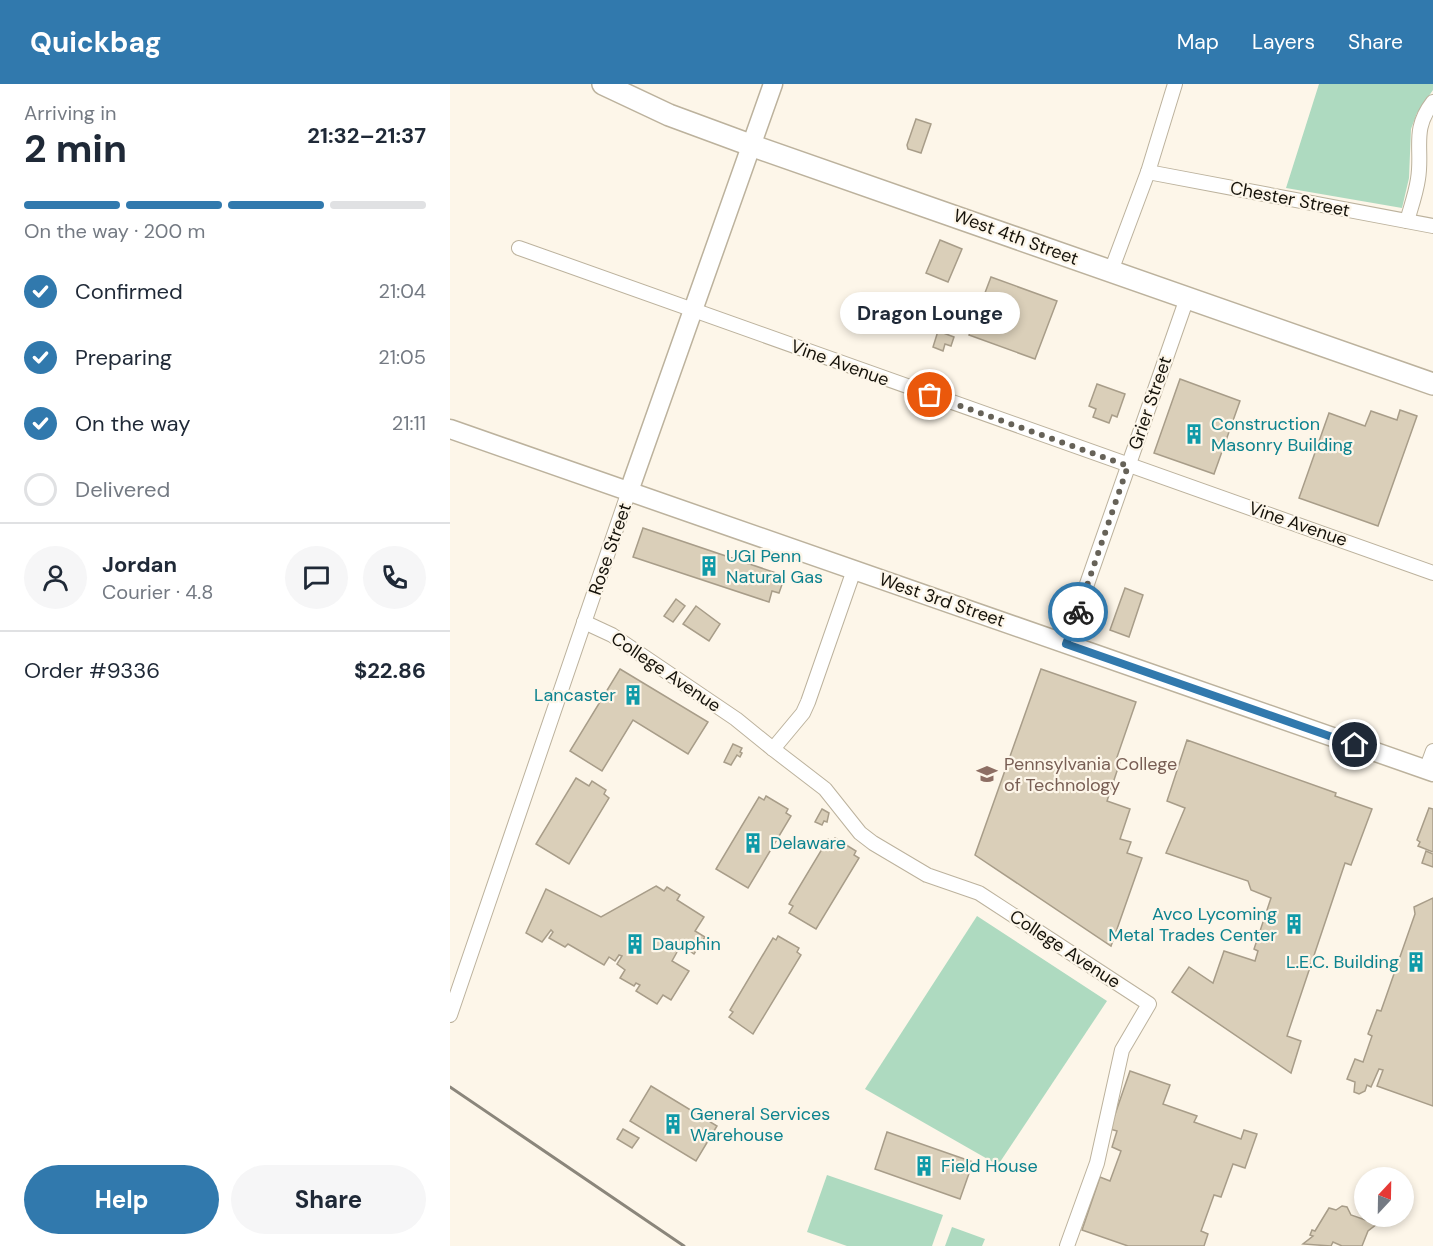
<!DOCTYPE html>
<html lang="en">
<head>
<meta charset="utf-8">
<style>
	:root { --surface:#fff; --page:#f6f6f7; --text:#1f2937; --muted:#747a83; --line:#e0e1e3; --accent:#3179ad }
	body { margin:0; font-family:"DM Sans",sans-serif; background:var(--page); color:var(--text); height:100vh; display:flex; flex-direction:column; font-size:22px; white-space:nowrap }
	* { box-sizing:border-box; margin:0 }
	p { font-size:20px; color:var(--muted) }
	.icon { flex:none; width:33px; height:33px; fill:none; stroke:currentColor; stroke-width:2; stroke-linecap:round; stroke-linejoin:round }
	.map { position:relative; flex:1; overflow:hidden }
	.panel { display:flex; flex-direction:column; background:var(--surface); width:450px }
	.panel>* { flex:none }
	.needle { width:39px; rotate:22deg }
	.buttons { position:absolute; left:904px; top:1083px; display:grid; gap:12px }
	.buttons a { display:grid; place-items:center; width:60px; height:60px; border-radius:50%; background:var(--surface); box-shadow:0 3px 9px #0003; font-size:30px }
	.pin { position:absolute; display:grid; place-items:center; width:51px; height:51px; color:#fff; margin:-26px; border:3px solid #fff; border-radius:50%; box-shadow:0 2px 6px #0007 }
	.courier { position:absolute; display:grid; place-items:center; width:60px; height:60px; margin:-30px; border:4px solid #3179ad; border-radius:50%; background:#fff; color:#222; box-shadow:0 2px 8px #0007 }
	.bubble { position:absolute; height:42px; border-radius:21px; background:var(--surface); box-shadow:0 3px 9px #0003; font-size:20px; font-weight:700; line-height:42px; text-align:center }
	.overview em { font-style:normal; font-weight:700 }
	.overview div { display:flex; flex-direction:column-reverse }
	.overview { display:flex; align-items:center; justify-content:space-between; height:102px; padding:0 24px }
	h1 { font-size:39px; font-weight:700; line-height:45px }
	.bar { display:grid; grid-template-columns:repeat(4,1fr); gap:9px 6px; align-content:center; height:72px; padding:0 24px }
	.bar i { height:8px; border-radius:4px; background:var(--line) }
	.bar .selected { background:var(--accent) }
	.bar p { grid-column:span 4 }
	.line { display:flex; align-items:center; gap:15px; padding:0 24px; border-top:2px solid var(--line) }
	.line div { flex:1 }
	.round { display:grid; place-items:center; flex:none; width:63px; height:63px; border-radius:32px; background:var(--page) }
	ol { padding:0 24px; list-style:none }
	li { display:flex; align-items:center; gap:18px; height:66px }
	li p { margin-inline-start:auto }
	li .icon { padding:6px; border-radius:50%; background:var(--accent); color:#fff; stroke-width:4 }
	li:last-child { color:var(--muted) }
	li i { width:33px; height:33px; border:3px solid var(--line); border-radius:50% }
	.cta { display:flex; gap:12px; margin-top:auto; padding:12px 24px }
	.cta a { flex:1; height:69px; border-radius:36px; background:var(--accent); color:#fff; font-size:24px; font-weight:700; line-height:69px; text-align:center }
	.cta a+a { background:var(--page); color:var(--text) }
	header { display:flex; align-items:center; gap:36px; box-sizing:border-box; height:84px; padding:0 30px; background:var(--accent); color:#fff }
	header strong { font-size:28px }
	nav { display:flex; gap:33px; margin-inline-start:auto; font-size:21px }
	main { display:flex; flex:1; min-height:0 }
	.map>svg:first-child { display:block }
</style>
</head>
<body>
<header>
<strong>Quickbag</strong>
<nav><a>Map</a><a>Layers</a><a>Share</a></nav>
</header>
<main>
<section class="panel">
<div class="overview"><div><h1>2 min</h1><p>Arriving in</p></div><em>21:32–21:37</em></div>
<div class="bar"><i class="selected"></i><i class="selected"></i><i class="selected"></i><i></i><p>On the way · 200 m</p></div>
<ol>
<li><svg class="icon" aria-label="check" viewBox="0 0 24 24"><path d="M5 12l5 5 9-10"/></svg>Confirmed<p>21:04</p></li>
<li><svg class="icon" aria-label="check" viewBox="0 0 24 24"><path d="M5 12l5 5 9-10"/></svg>Preparing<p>21:05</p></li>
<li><svg class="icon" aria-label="check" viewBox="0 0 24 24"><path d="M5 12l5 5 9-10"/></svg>On the way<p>21:11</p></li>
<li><i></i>Delivered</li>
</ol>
<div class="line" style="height:108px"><a class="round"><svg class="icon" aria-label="person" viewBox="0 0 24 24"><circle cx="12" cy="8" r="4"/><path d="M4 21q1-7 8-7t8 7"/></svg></a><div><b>Jordan</b><p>Courier · 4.8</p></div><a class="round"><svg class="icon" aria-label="chat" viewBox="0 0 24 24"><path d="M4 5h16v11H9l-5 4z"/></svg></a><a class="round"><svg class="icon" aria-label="phone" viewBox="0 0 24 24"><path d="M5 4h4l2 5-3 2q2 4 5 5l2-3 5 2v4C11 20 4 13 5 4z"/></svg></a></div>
<div class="line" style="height:78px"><div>Order #9336</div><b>$22.86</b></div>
<div class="cta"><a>Help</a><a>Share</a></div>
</section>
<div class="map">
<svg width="983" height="1162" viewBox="0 0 983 1162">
	<rect width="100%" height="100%" fill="#fdf6e9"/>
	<g fill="#aedac0">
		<polygon points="869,0 983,0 983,6 967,29 961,45 959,94 952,124 836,104"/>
		<polygon points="527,832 657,917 548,1081 415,1005"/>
		<polygon points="377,1091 493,1131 482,1162 397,1162 357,1148"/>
		<polygon points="502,1143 535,1155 532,1162 495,1162"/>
	</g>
	<g fill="#dacfb9" stroke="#a89d89" stroke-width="1.5">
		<polygon points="466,35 481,40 471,69 458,65 457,61"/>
		<polygon points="490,156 512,165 498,198 476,189"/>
		<polygon points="541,193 607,217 585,275 519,251"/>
		<polygon points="488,247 504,253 501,262 495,260 493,267 483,263"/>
		<polygon points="730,295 790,317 764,390 704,369"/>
		<polygon points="647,300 675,310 667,333 662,331 659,339 643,333 646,325 639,322"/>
		<polygon points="950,326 967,332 928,442 849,414 879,329 915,342 921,327 947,336"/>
		<polygon points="193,444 335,492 329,509 322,507 319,518 183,473"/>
		<polygon points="675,504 693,511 679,553 660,546"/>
		<polygon points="226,515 235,522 223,538 214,532"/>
		<polygon points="246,522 270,540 259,557 233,540"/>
		<polygon points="170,585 258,638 238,670 183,636 152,687 120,667"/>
		<polygon points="591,585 686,618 666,676 670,678 657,717 680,725 670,755 681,758 677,769 692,774 661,862 525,771"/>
		<polygon points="737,656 886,709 885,712 922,725 901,781 895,779 837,952 851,957 841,989 722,908 739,883 763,899 774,867 805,877 808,867 804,865 821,814 801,806 798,797 716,769 735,724 717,717"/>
		<polygon points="283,660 292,664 290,668 292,669 290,673 287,671 281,681 274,678"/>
		<polygon points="126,694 139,702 142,697 156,706 154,710 159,714 119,780 86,760"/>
		<polygon points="316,712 338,725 336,729 341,732 298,804 266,785 309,713 314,716"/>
		<polygon points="979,724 983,725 983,768 968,762 970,758 967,756"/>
		<polygon points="372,725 379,729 377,738 374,737 372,741 365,738"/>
		<polygon points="385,754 406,767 404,771 409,774 366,845 339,829 343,822 339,820 378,755 382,758"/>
		<polygon points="976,767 983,770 983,783 972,779"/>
		<polygon points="206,802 214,807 217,803 230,811 227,816 254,833 245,847 255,853 244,870 231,861 222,877 239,887 221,916 213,911 207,920 186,907 190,901 186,899 184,902 170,894 175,886 167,880 172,872 169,871 165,877 159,873 154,881 118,860 115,863 99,854 103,848 101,846 92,858 76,849 96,805 151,833"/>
		<polygon points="983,814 983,1022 927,1002 933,986 929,985 921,1003 917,1001 915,1007 909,1010 904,1008 905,998 897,995 905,975 913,978 922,952 918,950 927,926 931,927 965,830 964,823"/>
		<polygon points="328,852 349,864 347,868 351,871 303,950 279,933 283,928 280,926 323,854 326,856"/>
		<polygon points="680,987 720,1001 713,1020 747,1032 744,1038 791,1055 794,1046 807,1050 795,1084 783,1080 771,1113 764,1111 751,1147 758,1150 754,1162 678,1162 632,1146 650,1093 660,1097 671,1067 662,1063 667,1047 660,1045"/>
		<polygon points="201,1002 267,1042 246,1077 180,1037"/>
		<polygon points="173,1045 189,1054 182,1064 167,1055"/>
		<polygon points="437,1048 523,1078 510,1115 425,1085"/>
		<polygon points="892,1122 897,1123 901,1131 927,1140 918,1147 912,1162 892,1162 883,1158 881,1162 853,1160 863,1152 860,1151 862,1146 865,1147 879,1124 886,1126"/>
	</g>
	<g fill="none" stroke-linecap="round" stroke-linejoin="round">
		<g stroke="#bcb29d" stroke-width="16">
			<g id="street">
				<polyline points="698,88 983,142"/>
				<path d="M957,137C961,123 966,109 968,95C973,65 961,46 983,18"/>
				<polyline points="69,164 983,489"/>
				<polyline points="661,187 698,88 725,0"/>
				<polyline points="404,486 358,618 353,629 323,665 375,705 410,749 423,759 477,791 529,809 699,920 672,966 647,1079 617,1162"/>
				<polyline points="134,538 162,551 286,635 323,665"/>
				<polyline points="616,560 737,214"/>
				<polyline points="976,686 983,667"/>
				<polyline points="0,931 179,407"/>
			</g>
		</g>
		<g stroke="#bcb29d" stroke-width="21">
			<g id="secondary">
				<polyline points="0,345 983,688"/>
				<polyline points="179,407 323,0"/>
			</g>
		</g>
		<g stroke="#bcb29d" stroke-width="24">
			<polyline id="primary" points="153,0 219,31 303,62 983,300"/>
		</g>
		<use href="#street" stroke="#fff" stroke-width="14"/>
		<use href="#secondary" stroke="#fff" stroke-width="18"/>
		<use href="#primary" stroke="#fff" stroke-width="21"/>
		<polyline stroke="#8b867b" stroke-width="3" points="0,1003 234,1162"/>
	</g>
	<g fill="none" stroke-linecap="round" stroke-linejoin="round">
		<polyline stroke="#666258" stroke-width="6" stroke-dasharray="0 10.8" points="480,311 678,382 628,528"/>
		<polyline stroke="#3179ad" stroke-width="8" points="628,528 616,560 905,661"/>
	</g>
	<defs>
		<g id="building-bare" transform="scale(1.62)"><path d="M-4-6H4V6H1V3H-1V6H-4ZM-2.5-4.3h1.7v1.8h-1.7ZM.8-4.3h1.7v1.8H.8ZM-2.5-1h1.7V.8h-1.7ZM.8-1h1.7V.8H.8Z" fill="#0f9aa8" stroke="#fdf6e9" stroke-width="2.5" paint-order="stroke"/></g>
		<g id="university-bare" transform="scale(1.62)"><path d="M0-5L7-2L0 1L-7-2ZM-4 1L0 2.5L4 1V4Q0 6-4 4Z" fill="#8d6e63" stroke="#fdf6e9" stroke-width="2.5" paint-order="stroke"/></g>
	</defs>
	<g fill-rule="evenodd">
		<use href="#building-bare" x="744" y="350"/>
		<use href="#building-bare" x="259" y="482"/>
		<use href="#building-bare" x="183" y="611"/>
		<use href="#university-bare" x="537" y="690"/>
		<use href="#building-bare" x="303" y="759"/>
		<use href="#building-bare" x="844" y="840"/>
		<use href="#building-bare" x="185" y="860"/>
		<use href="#building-bare" x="966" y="878"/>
		<use href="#building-bare" x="223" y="1040"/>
		<use href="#building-bare" x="474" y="1082"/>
	</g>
	<g text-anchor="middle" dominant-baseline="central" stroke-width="4.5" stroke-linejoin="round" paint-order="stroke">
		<g font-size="18" fill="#15120a" stroke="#fdf6e9">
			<text transform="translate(840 115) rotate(11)">Chester Street</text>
			<text transform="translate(566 153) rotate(20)">West 4th Street</text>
			<text transform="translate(390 279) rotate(20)">Vine Avenue</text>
			<text transform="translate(700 319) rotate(-71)">Grier Street</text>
			<text transform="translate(848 440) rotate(19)">Vine Avenue</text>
			<text transform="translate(160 465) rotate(-71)">Rose Street</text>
			<text transform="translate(492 516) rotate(19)">West 3rd Street</text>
			<text transform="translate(216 588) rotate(34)">College Avenue</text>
			<text transform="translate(615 865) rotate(33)">College Avenue</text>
		</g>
		<g font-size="18" fill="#0d838f" stroke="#fdf6e9" text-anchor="start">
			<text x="761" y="340">Construction<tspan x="761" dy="21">Masonry Building</tspan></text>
			<text x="276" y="472">UGI Penn<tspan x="276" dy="21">Natural Gas</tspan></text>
			<text x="166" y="611" text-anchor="end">Lancaster</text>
			<text x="320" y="759">Delaware</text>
			<text x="827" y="830" text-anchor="end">Avco Lycoming<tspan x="827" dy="21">Metal Trades Center</tspan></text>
			<text x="202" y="860">Dauphin</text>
			<text x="949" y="878" text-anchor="end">L.E.C. Building</text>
			<text x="240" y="1030">General Services<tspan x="240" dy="21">Warehouse</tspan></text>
			<text x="491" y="1082">Field House</text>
		</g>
		<g font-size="18" fill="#785e54" stroke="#fdf6e9" text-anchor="start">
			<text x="554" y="680">Pennsylvania College<tspan x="554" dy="21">of Technology</tspan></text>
		</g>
	</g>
</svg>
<div class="buttons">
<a><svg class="needle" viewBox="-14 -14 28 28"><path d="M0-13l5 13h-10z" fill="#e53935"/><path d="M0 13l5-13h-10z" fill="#747a83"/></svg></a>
</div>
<div class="pin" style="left:480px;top:311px;background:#ea580c"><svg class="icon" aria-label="bag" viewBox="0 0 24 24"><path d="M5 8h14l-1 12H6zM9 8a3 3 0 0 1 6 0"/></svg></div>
<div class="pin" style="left:905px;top:661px;background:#1f2937"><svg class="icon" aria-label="home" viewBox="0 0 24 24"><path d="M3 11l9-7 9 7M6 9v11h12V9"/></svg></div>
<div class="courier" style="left:628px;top:528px"><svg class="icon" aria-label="bike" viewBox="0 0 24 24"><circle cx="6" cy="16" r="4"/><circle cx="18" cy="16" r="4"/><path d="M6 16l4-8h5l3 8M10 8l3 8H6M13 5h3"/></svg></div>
<div class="bubble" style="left:390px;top:208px;width:180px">Dragon Lounge</div>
</div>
</main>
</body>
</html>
